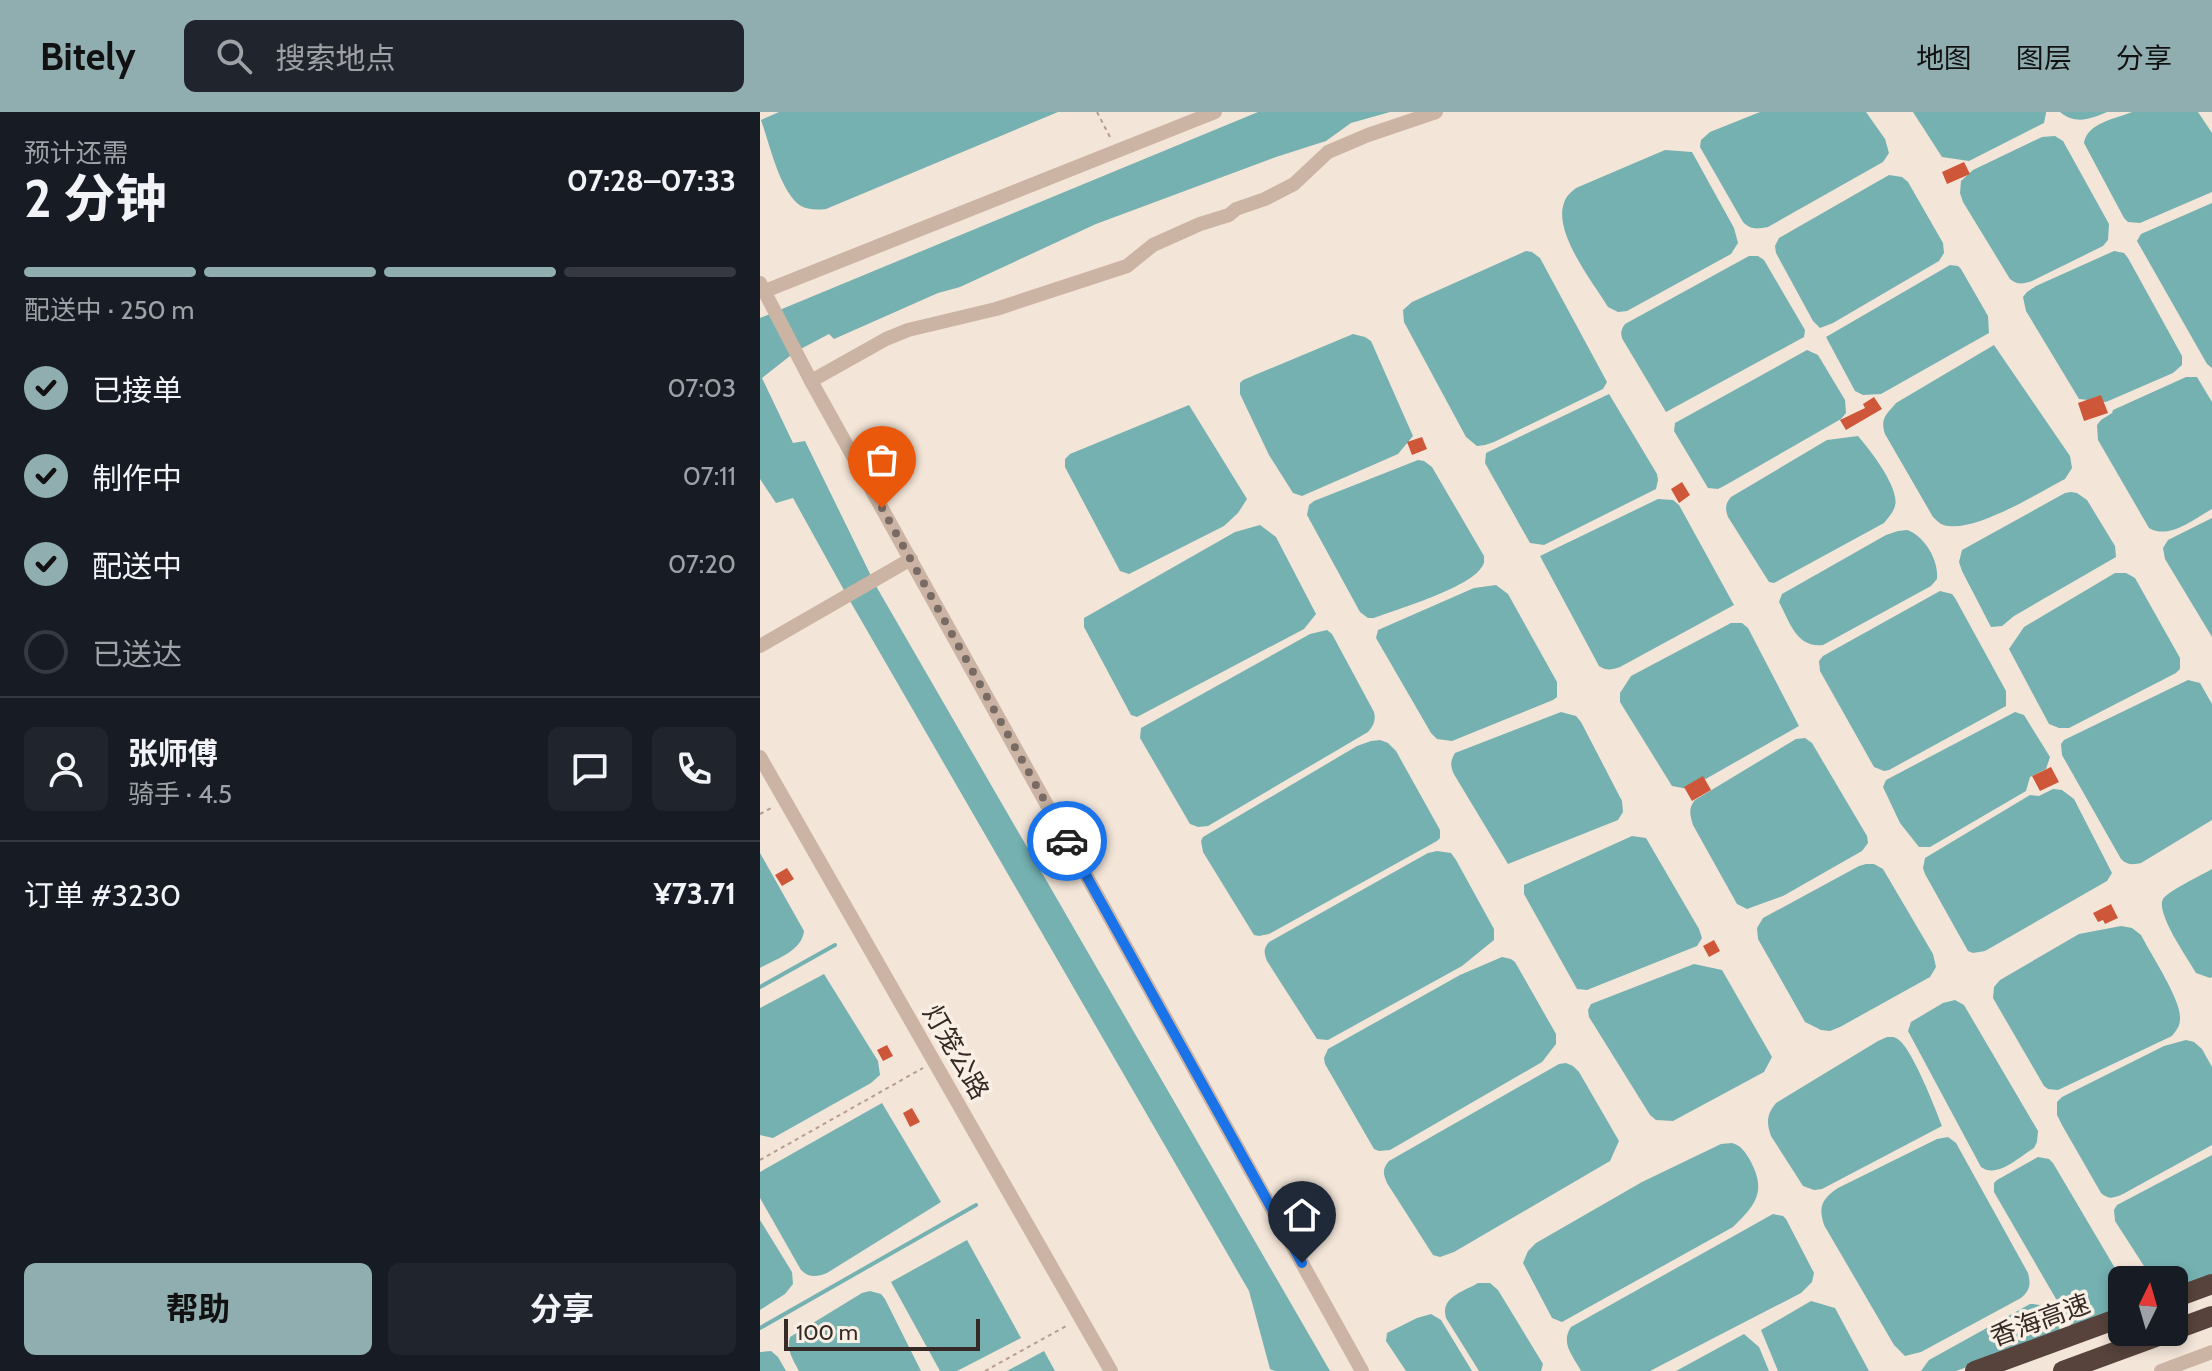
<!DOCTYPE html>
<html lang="zh">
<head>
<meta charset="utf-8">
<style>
	:root { --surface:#171b24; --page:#20242c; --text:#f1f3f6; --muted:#9ea1a6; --line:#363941; --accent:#90aeb0 }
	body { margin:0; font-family:Cabin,"Noto Sans SC",sans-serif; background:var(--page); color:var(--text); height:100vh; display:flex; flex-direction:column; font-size:30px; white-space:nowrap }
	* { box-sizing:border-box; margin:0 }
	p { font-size:26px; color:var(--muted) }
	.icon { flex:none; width:44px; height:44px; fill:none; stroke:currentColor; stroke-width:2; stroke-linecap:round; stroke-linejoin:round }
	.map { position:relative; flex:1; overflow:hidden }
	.drawer { display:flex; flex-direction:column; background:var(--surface); width:760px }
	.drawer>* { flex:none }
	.needle { width:52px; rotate:5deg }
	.fabs { position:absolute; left:1348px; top:1154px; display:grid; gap:16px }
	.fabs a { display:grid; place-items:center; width:80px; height:80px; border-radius:12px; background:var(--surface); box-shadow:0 4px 12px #0003; font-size:40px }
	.scale { position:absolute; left:24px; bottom:20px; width:196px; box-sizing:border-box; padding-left:8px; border:4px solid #362a26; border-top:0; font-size:22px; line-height:28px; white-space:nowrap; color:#362a26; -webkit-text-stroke:6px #faefe4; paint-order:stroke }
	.pin { position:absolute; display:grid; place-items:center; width:68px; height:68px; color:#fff; margin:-82px -34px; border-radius:50% 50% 50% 0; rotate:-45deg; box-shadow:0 0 8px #0007 }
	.pin .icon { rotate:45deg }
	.courier { position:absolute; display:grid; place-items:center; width:80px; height:80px; margin:-40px; border:6px solid #1a73e8; border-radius:50%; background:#fff; color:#222; box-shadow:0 2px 10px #0007 }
	.summary em { font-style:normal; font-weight:700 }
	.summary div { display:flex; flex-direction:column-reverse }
	.summary { display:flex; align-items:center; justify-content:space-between; height:136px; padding:0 24px }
	h1 { font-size:52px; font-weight:700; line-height:60px }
	.bar { display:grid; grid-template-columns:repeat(4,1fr); gap:12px 8px; align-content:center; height:96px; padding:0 24px }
	.bar i { height:10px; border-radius:6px; background:var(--line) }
	.bar .current { background:var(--accent) }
	.bar p { grid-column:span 4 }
	.line { display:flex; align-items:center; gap:20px; padding:0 24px; border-top:2px solid var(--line) }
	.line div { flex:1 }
	.round { display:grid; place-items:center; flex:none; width:84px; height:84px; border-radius:12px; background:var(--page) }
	ol { padding:0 24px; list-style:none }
	li { display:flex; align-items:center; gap:24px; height:88px }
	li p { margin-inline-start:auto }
	li .icon { padding:8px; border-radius:50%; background:var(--accent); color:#111; stroke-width:4 }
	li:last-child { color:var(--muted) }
	li i { width:44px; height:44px; border:4px solid var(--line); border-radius:50% }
	.button { display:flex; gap:16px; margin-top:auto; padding:16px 24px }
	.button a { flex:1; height:92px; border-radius:12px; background:var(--accent); color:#111; font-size:32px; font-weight:700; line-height:92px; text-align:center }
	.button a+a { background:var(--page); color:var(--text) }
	header { display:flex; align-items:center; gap:48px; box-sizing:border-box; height:112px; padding:0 40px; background:var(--accent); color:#111 }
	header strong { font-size:38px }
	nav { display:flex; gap:44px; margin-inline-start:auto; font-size:28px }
	.search { width:560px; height:72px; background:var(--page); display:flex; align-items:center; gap:20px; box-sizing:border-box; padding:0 28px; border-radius:12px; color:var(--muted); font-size:30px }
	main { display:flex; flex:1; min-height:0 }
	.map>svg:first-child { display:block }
</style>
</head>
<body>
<header>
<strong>Bitely</strong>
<div class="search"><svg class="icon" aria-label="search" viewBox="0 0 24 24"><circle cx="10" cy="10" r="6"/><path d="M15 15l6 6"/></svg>搜索地点</div>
<nav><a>地图</a><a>图层</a><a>分享</a></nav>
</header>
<main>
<section class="drawer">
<div class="summary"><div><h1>2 分钟</h1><p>预计还需</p></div><em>07:28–07:33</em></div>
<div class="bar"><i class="current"></i><i class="current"></i><i class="current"></i><i></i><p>配送中 · 250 m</p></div>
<ol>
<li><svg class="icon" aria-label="check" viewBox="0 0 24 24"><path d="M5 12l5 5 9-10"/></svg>已接单<p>07:03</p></li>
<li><svg class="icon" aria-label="check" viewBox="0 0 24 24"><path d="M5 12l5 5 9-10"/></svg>制作中<p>07:11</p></li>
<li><svg class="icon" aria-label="check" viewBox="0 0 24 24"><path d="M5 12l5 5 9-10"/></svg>配送中<p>07:20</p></li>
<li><i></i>已送达</li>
</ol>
<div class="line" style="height:144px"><a class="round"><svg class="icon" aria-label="person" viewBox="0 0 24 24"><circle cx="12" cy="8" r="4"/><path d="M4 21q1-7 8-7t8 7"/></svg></a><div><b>张师傅</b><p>骑手 · 4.5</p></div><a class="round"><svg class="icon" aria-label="chat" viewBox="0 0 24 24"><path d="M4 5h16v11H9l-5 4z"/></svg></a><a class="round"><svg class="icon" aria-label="phone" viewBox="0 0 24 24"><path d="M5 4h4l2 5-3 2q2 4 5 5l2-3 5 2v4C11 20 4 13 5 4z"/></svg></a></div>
<div class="line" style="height:104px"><div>订单 #3230</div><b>¥73.71</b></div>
<div class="button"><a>帮助</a><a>分享</a></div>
</section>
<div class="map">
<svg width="1452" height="1259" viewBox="0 0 1452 1259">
	<rect width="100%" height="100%" fill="#f3e5d8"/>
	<g fill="#75b1b1">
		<path d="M19,0H298L66,97C57,98 49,98 41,94C20,81 9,30 1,8Z"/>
		<polygon points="498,0 630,0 591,11 566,29 516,45 336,112 200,175 178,181 74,227 69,222 35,240 2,266 33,331 45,329 116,474 570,1259 515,1259 510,1257 489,1179 90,489 33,386 16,391 0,367 0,206"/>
		<path d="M1000,0H1106L1125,27L1129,41L1123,50L1008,115C997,117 991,118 983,110L940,35L941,28L950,20Z"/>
		<polygon points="1153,0 1286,0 1286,1 1284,11 1209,49 1182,45"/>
		<path d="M1300,0H1347C1330,7 1316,13 1300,0Z"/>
		<path d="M1372,0H1438L1452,21V80L1380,111L1368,110L1364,106L1324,31C1327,11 1355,7 1372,0Z"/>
		<path d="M1295,24L1303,29L1349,112L1348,128L1343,134L1272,169C1263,172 1257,173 1250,167L1203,90L1200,81L1201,69L1213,58L1282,25Z"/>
		<path d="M905,38L932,40L974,116L978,131L971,142L867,199L858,200L848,195C833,170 793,121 804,91C806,84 811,80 816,76Z"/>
		<polygon points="1129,63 1142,65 1148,70 1183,131 1184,141 1179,149 1073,211 1060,216 1053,209 1016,141 1015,134 1019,126"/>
		<polygon points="1452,91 1452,256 1447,252 1377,129 1381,122"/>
		<polygon points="766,139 772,140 780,146 847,270 843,277 734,330 725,333 717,334 706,325 644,210 643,198 652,190"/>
		<polygon points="1354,139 1364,141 1368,146 1422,244 1422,253 1413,261 1346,290 1319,287 1266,199 1263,185 1267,180 1276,174"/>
		<path d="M989,144H998L1004,148L1045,218L1044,225L906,300L863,228C860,221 861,218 865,212Z"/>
		<polygon points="1190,153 1198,154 1201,157 1228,204 1229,221 1121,282 1103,283 1095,279 1066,225"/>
		<polygon points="593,222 605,225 611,229 653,324 638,342 542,384 533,381 509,343 480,282 480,271 483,268"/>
		<path d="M1234,233L1310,344L1312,356L1305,367C1278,381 1219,418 1189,414C1182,414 1178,410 1173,405L1125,322C1120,306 1126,303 1136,291Z"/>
		<polygon points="1047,238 1058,243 1085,288 1086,301 1081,307 964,374 958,377 948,376 914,319 915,311"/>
		<path d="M1426,265H1437L1452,290V397C1434,407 1409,428 1389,416L1338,328L1337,313L1341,308L1352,301L1353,298Z"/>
		<polygon points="849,282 897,362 898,368 896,377 784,433 770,431 725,351 726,341"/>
		<polygon points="429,293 487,387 478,401 464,414 369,462 360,459 305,355 305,347 310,342"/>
		<path d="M1098,324C1110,338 1140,376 1135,394C1133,401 1128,406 1124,411L1014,471L1009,470L968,405C965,397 965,392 971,385L1067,328Z"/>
		<path d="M658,348L664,349L672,355L724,444C724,450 725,451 721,456C708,476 638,497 614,506H608L600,500L547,403L549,393L554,389Z"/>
		<polygon points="1311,380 1317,381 1327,388 1355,434 1356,445 1254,504 1242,514 1231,515 1202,459 1199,450 1202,438 1305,381"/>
		<path d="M898,387L913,388L919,393L974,493L860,555C852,558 846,559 839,554L780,444Z"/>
		<polygon points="1452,406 1452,525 1405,447 1403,436 1408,428"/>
		<polygon points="500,413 516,425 556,502 544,517 377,605 371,603 324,515 324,506 475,420"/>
		<path d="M1147,418C1165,424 1179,449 1177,467L1171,474L1063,533C1036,536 1030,510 1019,490L1022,482L1126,423L1138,419Z"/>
		<polygon points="1355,461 1366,461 1375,466 1420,546 1420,557 1416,561 1309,616 1299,616 1289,612 1249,537 1264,515"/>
		<polygon points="736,473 748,482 797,570 797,585 793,588 692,629 677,627 671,621 616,526 618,518 714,476"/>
		<polygon points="1180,479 1192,482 1195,486 1246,579 1246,594 1129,658 1124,659 1114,655 1060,559 1059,549 1063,544"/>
		<polygon points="971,511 982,511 988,516 1039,614 928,677 912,674 860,590 860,581 871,564"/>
		<path d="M567,518L572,522L614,600C616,608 614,613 608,620L448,714L438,715L430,712L380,626L381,616L550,522Z"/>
		<path d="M1428,568L1440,571L1452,592V708L1381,751C1373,753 1367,753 1361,747L1302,643L1301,632L1304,628Z"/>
		<path d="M801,600L816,604L821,610L862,689L863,700L858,708L748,752L695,664C690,655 690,649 695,641Z"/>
		<polygon points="1255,600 1264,603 1290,645 1286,657 1270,665 1266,679 1170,735 1159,735 1140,711 1123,675 1126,668"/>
		<path d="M1045,626L1052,631L1107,724L1108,731L1102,739L1023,784L987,797L977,792L933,713C930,703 928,696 935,688L1036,627Z"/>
		<polygon points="620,628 628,631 636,639 680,718 680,726 677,729 509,822 499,824 494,823 443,740 441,729 443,725 597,634 611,629"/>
		<polygon points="1293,677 1302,678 1314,687 1352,761 1347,769 1225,839 1213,841 1208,839 1165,762 1163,756 1165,746 1270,683 1279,684"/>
		<polygon points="872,724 886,726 939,817 942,826 937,834 827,878 817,877 764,782 764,773"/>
		<path d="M677,739L691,741L696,748L734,817V828L702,854L568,928L557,927L507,849C504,841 503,837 509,830L668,741Z"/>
		<path d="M0,741L44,819C42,839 16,847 0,856Z"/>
		<polygon points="1106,752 1114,752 1123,757 1173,842 1176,855 1170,865 1080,915 1070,919 1061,918 1045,910 998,827 997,816 1003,806 1099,754"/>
		<path d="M1452,757V865L1450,866L1436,861C1428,847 1395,800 1403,787C1408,779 1442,763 1452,757Z"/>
		<path d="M1361,814L1372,816L1381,823C1390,841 1422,889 1420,907C1420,914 1416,919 1412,924L1298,978L1288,977L1284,974L1233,886L1234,875L1240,868L1319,822Z"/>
		<polygon points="742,845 751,847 755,850 796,922 796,932 782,950 630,1038 619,1039 614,1037 565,952 564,946 568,937 700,863"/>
		<polygon points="934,852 962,858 1012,945 1004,960 913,1009 896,1008 890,1003 829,905 828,898 831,892"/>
		<polygon points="64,862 118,949 120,963 111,971 13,1026 0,1023 0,896"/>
		<path d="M1195,888L1204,893L1278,1019L1277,1030L1274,1036C1259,1045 1237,1067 1221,1055L1148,919L1151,910L1183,891Z"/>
		<path d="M1127,925C1133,925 1134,924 1139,928C1153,939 1175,996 1182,1014L1062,1077L1054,1078L1043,1074L1011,1024C1006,1010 1007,1002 1016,991L1118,929Z"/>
		<path d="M1426,928L1434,930L1442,937L1452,955V1033L1363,1082C1354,1086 1349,1088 1341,1081L1302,1013L1297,1003V990L1302,985L1404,934Z"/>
		<path d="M806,951L813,954L819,960L859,1029L850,1049L694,1140L680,1145L673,1143L627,1071C623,1062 622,1057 629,1049L799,952Z"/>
		<path d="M122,991L181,1090L67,1161C57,1165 49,1166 41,1158L0,1086V1060Z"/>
		<path d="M1188,1025L1196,1031L1268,1161C1271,1173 1270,1178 1261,1186L1161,1240L1145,1244L1134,1233L1064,1113C1058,1094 1062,1087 1078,1076L1177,1027Z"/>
		<path d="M972,1031C982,1034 985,1040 990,1048C1007,1080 996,1092 973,1115L802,1210L792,1206L763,1151L768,1139L776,1131L882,1070L961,1032Z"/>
		<polygon points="1452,1043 1452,1165 1414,1179 1414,1168 1393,1168 1355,1109 1354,1098 1357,1093"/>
		<polygon points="1278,1045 1289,1047 1293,1051 1362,1168 1362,1198 1314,1218 1234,1080 1234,1071 1237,1068"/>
		<path d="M1013,1102L1023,1104L1026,1107L1054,1161L1052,1170L1041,1181L890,1259H821C813,1244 800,1231 811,1215Z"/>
		<polygon points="0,1108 32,1160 33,1172 25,1182 0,1198"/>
		<polygon points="207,1128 261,1226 197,1259 180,1259 131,1170"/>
		<path d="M718,1171H730L738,1178L783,1252L781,1259H719L686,1206C680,1185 703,1180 718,1171Z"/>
		<path d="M110,1179L121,1182L125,1187L161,1259H39C33,1248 26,1237 30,1225L102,1181Z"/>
		<polygon points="1051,1189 1075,1196 1109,1259 1018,1259 1001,1218"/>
		<path d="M1270,1192C1289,1191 1294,1207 1302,1221L1196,1259H1161L1169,1248Z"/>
		<polygon points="671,1202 681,1208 712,1259 646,1259 626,1229 627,1221 657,1206"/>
		<polygon points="984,1222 999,1235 1009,1259 916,1259"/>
		<polygon points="11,1239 18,1245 26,1259 0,1259 0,1240"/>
		<polygon points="284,1239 295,1259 247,1259"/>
	</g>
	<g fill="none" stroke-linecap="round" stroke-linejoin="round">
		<g stroke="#75b1b1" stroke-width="4">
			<polyline points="0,875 75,833"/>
			<polyline points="0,1216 216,1093"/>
		</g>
	</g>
	<g fill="#ce573a">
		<polygon points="1204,50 1210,62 1187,72 1182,60"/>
		<polygon points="1341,283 1348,301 1324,309 1318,291"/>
		<polygon points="1114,285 1122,297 1086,318 1080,308 1105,296 1103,292"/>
		<polygon points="662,325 667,337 652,343 647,330"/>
		<polygon points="922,370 930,383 919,391 911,377"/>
		<polygon points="1291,655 1299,670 1280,679 1272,664"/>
		<polygon points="943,664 951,678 932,689 924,675"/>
		<polygon points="27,756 34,767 22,774 15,763"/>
		<polygon points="1351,792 1358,806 1345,812 1343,808 1338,810 1333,801"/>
		<polygon points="954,828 960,839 949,845 943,834"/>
		<polygon points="127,933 133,944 123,949 117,938"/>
		<polygon points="152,996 160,1010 150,1015 143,1001"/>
	</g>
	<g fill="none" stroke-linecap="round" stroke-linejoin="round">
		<g stroke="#b79d8d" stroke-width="2" stroke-dasharray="4 4" stroke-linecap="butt">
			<polyline points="337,0 351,27"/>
			<polyline points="0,702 13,695"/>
			<polyline points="0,1048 163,956"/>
			<polyline points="225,1259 308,1213"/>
		</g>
		<g stroke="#cbb4a3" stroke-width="14">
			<polyline points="0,171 51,269 602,1259"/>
			<polyline points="5,179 455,0"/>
			<polyline points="51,269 126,227 148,218 236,197 367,154 393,133 440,112 469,103 476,97 505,87 534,72 568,40 608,23 676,0"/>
			<polyline points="0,534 151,447"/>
			<polyline points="0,645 351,1259"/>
			<polyline points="1401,1259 1452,1240"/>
		</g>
		<g stroke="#57433c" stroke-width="20">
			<polyline points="1414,1186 1452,1172"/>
			<polyline points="1414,1218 1452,1204"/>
			<polyline points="1215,1259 1362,1205"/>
			<polyline points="1303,1259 1409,1220"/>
		</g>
	</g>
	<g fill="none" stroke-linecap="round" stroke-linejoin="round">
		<polyline stroke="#786b64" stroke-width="8" stroke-dasharray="0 14.4" points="122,396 307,729"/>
		<polyline stroke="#1a73e8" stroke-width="10" points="307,729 542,1151"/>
	</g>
	<g text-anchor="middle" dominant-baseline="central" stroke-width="7" stroke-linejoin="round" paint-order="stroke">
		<g font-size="26" fill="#362a26" stroke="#faefe4">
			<text transform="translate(196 940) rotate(60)">灯笼公路</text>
			<text transform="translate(1280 1208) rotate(-20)">香海高速</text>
		</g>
	</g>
</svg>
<div class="fabs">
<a><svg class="needle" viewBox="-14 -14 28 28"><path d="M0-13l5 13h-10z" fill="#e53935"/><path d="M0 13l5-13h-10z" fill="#9ea1a6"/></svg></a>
</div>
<div class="scale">100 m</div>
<div class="pin" style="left:122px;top:396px;background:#ea580c"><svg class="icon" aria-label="bag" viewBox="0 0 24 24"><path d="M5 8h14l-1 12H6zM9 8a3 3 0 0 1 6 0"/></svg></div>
<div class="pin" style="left:542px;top:1151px;background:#1f2937"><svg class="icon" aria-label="home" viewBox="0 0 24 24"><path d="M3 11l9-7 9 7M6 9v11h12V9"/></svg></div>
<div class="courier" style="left:307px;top:729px"><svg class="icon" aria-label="car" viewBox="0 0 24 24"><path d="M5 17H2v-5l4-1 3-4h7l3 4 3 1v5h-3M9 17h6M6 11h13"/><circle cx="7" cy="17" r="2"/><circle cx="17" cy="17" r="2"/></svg></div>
</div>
</main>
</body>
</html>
